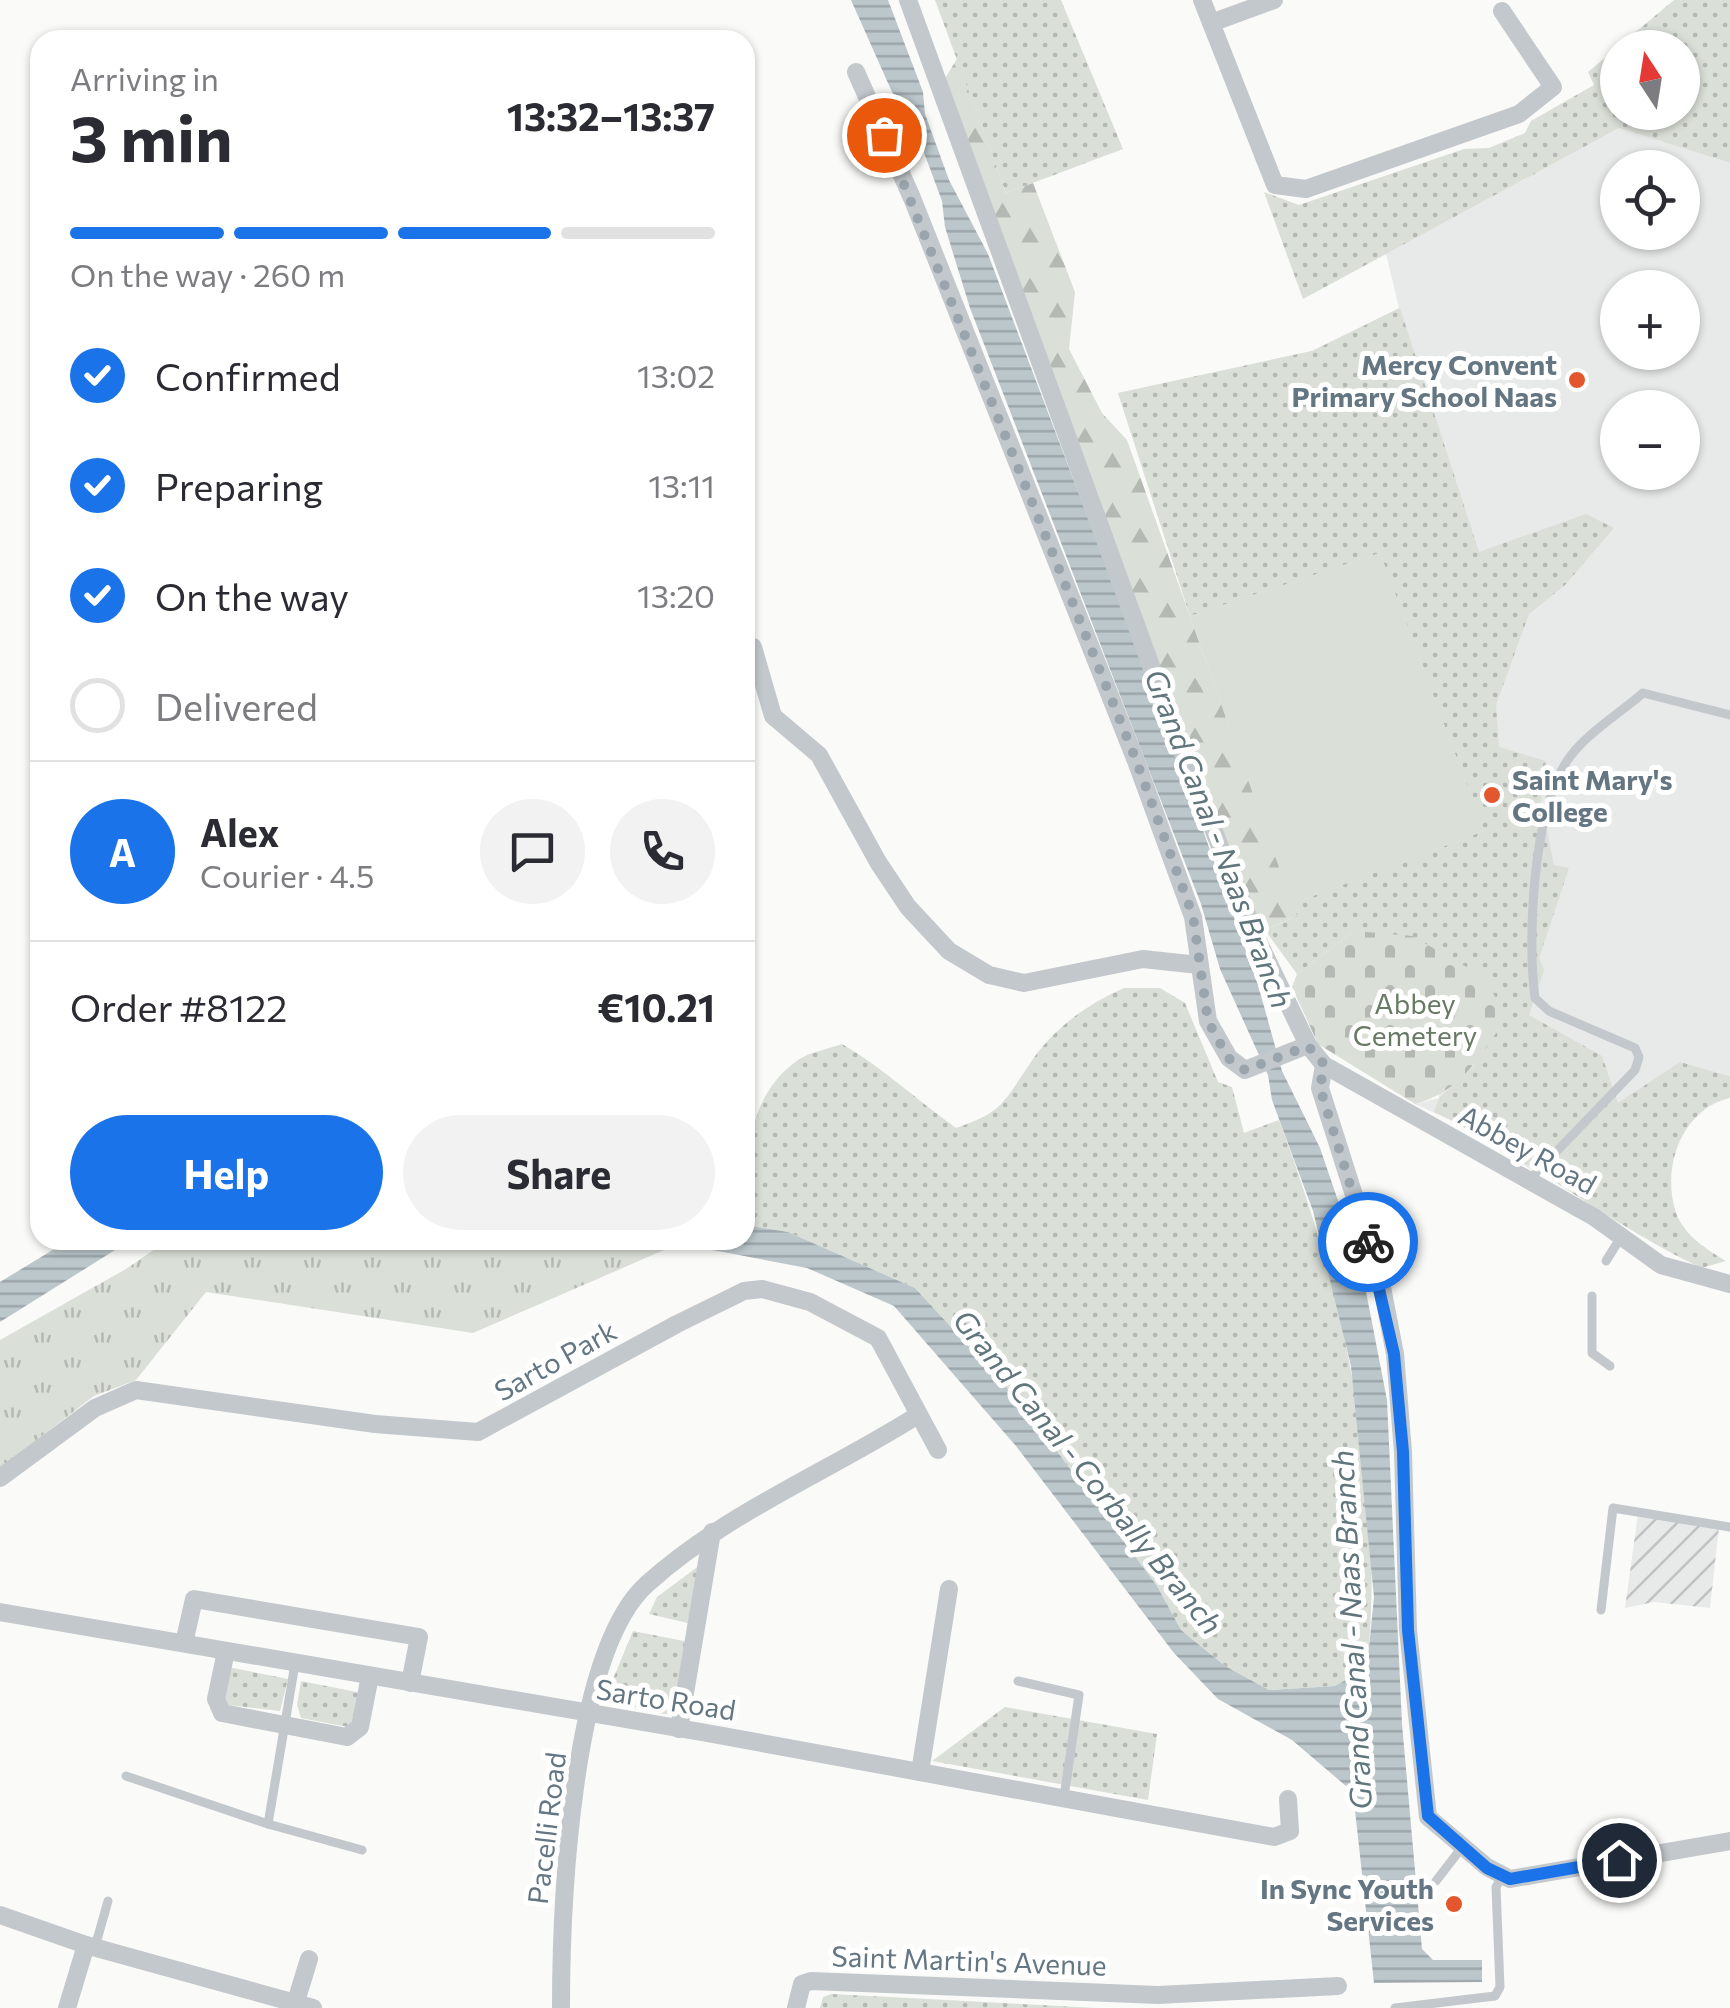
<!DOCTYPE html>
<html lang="en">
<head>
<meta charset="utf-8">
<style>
	:root { --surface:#fff; --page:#f2f2f3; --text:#2b2b33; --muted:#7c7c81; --line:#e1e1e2; --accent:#1a73e8 }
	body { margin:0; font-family:Commissioner,sans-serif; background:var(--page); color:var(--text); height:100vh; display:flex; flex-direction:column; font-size:38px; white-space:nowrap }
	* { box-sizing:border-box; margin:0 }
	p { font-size:32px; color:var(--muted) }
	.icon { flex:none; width:55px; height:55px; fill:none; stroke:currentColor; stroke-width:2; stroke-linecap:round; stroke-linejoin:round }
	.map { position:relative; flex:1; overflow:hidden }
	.panel { position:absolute; left:30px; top:30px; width:725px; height:1220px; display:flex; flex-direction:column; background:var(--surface); border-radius:30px; box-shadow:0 2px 8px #0004 }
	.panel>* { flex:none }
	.needle { width:65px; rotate:348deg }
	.controls { position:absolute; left:1600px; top:30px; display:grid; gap:20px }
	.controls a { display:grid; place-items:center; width:100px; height:100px; border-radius:50%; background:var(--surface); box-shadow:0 2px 8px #0004; font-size:50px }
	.pin { position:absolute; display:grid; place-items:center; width:85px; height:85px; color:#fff; margin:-42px; border:5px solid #fff; border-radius:50%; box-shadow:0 2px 10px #0007 }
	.courier { position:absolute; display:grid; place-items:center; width:100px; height:100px; margin:-50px; border:8px solid #1a73e8; border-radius:50%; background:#fff; color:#222; box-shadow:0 2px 12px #0007 }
	.head em { font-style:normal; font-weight:700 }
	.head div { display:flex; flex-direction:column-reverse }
	.head { display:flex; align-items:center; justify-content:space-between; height:170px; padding:0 40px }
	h1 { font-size:65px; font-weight:700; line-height:75px }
	.bar { display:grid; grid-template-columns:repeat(4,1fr); gap:15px 10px; align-content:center; height:120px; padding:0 40px }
	.bar i { height:12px; border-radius:8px; background:var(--line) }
	.bar .selected { background:var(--accent) }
	.bar p { grid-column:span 4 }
	.line { display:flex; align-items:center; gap:25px; padding:0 40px; border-top:2px solid var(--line) }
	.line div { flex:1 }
	.round { display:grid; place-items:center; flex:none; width:105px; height:105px; border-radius:52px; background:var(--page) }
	ol { padding:0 40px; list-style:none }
	li { display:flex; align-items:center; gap:30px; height:110px }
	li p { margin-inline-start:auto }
	li .icon { padding:10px; border-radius:50%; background:var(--accent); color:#fff; stroke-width:4 }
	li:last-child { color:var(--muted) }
	li i { width:55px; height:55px; border:5px solid var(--line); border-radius:50% }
	.action { display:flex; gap:20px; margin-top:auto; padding:20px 40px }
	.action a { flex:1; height:115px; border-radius:60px; background:var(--accent); color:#fff; font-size:40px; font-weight:700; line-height:115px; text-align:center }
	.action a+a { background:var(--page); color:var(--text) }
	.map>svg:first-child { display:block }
</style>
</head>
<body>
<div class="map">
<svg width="1730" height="2008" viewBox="0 0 1730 2008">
	<defs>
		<pattern id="industrial-furrows" width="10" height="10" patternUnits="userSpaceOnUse" patternTransform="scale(2.5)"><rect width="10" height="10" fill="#e8e9e9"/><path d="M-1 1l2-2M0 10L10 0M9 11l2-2" fill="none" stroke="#c0c1c2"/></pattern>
		<pattern id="grass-dots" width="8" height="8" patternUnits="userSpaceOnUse" patternTransform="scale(2.5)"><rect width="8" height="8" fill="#dadfd7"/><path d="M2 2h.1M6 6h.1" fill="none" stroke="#b4b9b4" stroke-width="1.8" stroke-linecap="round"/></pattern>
		<pattern id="forest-firs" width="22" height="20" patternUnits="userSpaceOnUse" patternTransform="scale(2.5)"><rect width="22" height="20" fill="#dadfd7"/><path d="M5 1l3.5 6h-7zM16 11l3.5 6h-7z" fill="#b4b9b4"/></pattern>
		<pattern id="cemetery-stones" width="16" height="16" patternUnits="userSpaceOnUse" patternTransform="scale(2.5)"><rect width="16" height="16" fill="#dadfd7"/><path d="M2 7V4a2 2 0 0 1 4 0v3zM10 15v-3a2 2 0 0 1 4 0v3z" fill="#b4b9b4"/></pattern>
		<pattern id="park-tufts" width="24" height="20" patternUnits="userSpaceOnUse" patternTransform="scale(2.5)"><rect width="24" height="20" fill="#dadfd7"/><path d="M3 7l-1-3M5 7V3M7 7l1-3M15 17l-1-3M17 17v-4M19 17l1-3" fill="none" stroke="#b4b9b4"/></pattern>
		<pattern id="water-rules" width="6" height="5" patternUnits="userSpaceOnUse" patternTransform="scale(2.5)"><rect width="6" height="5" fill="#bbc7cb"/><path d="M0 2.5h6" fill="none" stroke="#9ca6aa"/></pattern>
	</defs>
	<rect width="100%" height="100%" fill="#fafaf8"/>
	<path fill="#e8e9e9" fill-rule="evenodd" d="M1619,128L1730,163V1076L1680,1062L1538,1174L1455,1122L1415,1104L1439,1098L1412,936L1354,931L1297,916L1190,616L1118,393L1312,351L1399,308L1386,254ZM1618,168H1682V232H1618ZM1618,288H1682V352H1618ZM1618,408H1682V472H1618Z"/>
	<polygon fill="url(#industrial-furrows)" points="1638,1514 1719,1527 1710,1608 1654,1602 1625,1608"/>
	<g fill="url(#grass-dots)" fill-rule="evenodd">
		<polygon points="935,0 1061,0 1123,149 1006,193"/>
		<path d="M1674,0H1730V163L1619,128L1303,299L1264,192L1299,205L1464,149L1489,148L1525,133L1531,121L1594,85L1588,72ZM1618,48H1682V112H1618Z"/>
		<path d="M1400,308L1479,552L1586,514L1614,528L1565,585L1529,614L1496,705L1499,747L1546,761L1541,802L1554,865L1569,868L1539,958L1544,970L1529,1015L1602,1056L1618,1103L1680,1062L1730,1076V1098C1681,1109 1661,1169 1676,1213C1685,1236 1706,1249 1726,1261L1701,1268C1606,1223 1527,1156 1434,1112L1439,1098L1475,1065L1354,931L1297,974L1265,930L1297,916L1292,904L1484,831L1380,553L1190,616L1118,393L1312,351Z"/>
		<path d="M1124,988H1160L1185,1003L1218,1082L1232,1087L1244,1133L1279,1120C1344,1293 1386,1483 1367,1669L1335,1686L1269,1690L1225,1666L1181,1630L1157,1586L1022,1404L915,1288L788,1232L745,1225C745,1168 744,1097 798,1060C810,1052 828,1049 842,1044C883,1068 917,1100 956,1128C1003,1112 1003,1103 1029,1065C1051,1030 1087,1004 1124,988Z"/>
		<polygon points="700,1565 692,1624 649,1614 657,1597"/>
		<path d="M633,1631L689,1642L679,1716C647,1711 625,1713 613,1679Z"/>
		<polygon points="228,1667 288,1679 280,1711 228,1705 224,1700"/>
		<polygon points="301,1681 362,1693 357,1720 348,1727 301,1718 297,1705"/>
		<polygon points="1005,1707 1157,1734 1148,1800 932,1761"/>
		<polygon points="831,1994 1097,2008 820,2008 823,1997"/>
	</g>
	<polygon fill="url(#forest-firs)" points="957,59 1006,193 1033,183 1075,292 1069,349 1102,413 1127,440 1297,916 1249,937 944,80"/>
	<path fill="url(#cemetery-stones)" d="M1354,931L1412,936L1482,976L1499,1003L1502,1024C1479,1059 1458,1093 1415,1104L1318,1044L1292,987L1297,974Z"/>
	<polygon fill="url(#park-tufts)" points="168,1240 612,1240 664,1250 473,1333 206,1292 136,1380 94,1396 0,1468 0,1340 126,1269"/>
	<polygon fill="#dadfd7" points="1380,553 1484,831 1292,904 1190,616"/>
	<g fill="url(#water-rules)">
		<polygon points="851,0 888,0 923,92 925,114 949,180 988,254 1152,687 1258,985 1282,1071 1320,1148 1362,1271 1387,1400 1402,1724 1422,1949 1433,1960 1482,1960 1482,1982 1374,1983 1353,1792 1292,1740 1218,1699 1174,1653 1016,1446 894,1306 807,1268 659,1240 745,1240 745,1225 788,1232 915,1288 1022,1404 1157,1586 1181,1630 1225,1666 1269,1690 1335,1686 1367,1668 1374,1597 1351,1366 1313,1211 1272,1100 1268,1075 1220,969 1201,904 970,308 945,227 942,201 916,131 892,92"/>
		<polygon points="69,1240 131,1240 0,1322 0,1282"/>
	</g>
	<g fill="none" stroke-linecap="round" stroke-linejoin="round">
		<g stroke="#c3c8cc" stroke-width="9">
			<path d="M1528,1181L1635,1070L1639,1057L1635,1048L1549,1011L1535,998C1527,938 1533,812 1567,761C1584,735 1619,714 1643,693L1730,715"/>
			<polyline points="1606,1261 1621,1237"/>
			<polyline points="1592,1296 1592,1353 1610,1366"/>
			<polyline points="1601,1610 1613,1508 1730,1527"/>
			<polyline points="1018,1681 1079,1695 1064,1797"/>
			<polyline points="126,1776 268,1824 362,1850"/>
			<polyline points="268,1824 295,1664"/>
			<polyline points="1436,1881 1463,1846"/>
			<polyline points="95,1947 108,1901"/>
			<polyline points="1395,2008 1495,1996 1500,1987 1496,1887 1502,1877"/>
		</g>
		<g stroke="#c3c8cc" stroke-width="18">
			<polyline points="908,0 1185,759 1257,939 1308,1045 1324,1065 1594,1217 1661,1265 1730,1284"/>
			<polyline points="1202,0 1275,185 1306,189 1519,114 1553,87 1502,11"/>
			<polyline points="1211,23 1274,0"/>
			<polyline points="856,72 912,198 1136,761 1193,917 1208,1021 1229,1058 1245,1070 1308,1045"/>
			<polyline points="753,647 773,716 819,755 878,862 908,907 949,951 989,975 1024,983 1143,959 1199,965"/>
			<polyline points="1324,1065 1320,1088 1380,1277 1395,1354 1403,1452 1408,1630 1428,1817 1487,1867 1510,1879 1730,1841"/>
			<polyline points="0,1478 95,1408 136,1390 375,1424 478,1432 677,1324 744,1291 762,1289 810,1302 878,1338 938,1450"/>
			<polyline points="0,1612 707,1733 1274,1837 1290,1831 1288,1799"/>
			<polyline points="184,1643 194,1599 419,1637 410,1683"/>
			<polyline points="226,1651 216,1699 222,1713 347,1737 360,1727 370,1676"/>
			<polyline points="679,1729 712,1532"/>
			<polyline points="920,1772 949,1589"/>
			<polyline points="0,1915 86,1945 313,2008"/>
			<polyline points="67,2008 86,1945"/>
			<polyline points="294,2008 309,1959"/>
			<path d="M561,2008C561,1907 571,1652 647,1584C727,1512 828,1472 918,1415"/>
			<polyline points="796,2008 802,1984 811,1981 1158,1995 1338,1986"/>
		</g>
	</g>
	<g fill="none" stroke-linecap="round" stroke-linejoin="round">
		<polyline stroke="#99a4ac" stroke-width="10" stroke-dasharray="0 18" points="884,135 1136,760 1193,916 1208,1021 1228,1058 1245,1070 1308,1046 1324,1064 1320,1088 1368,1242"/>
		<polyline stroke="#1a73e8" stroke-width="12" points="1368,1242 1394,1354 1403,1452 1408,1630 1428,1816 1487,1868 1510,1879 1619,1860"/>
	</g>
	<g fill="#e4572e" stroke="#fff" stroke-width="4">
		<circle cx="1577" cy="380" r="10"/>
		<circle cx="1492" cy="795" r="10"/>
		<circle cx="1454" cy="1904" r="10"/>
	</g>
	<g text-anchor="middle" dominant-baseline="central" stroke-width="10" stroke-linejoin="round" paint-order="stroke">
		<g font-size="28" font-weight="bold" fill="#657683" stroke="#fff" text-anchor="end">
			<text x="1557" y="364">Mercy Convent<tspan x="1557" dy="32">Primary School Naas</tspan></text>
			<text x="1512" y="779" text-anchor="start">Saint Mary's<tspan x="1512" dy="32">College</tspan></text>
			<text x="1434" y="1888">In Sync Youth<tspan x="1434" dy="32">Services</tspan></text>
		</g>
		<g font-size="28" fill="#687a64" stroke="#fff">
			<text x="1415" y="1003">Abbey<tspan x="1415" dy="32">Cemetery</tspan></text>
		</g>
		<g font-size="28" fill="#657683" stroke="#fff">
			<text transform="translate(1528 1149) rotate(29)">Abbey Road</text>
			<text transform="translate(555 1360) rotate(-29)">Sarto Park</text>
			<text transform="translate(666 1699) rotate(9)">Sarto Road</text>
			<text transform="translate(546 1828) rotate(-83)">Pacelli Road</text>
			<text transform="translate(969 1960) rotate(2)">Saint Martin's Avenue</text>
		</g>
		<g font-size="30" font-style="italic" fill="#60757c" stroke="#fff">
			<text transform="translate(1220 838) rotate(69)">Grand Canal - Naas Branch</text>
			<text transform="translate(1089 1471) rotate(51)">Grand Canal - Corbally Branch</text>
			<text transform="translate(1350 1630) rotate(-93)">Grand Canal - Naas Branch</text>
		</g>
	</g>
</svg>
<div class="controls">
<a><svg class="needle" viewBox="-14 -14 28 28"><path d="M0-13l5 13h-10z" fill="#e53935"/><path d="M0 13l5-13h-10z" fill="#7c7c81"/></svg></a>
<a><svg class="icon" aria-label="locate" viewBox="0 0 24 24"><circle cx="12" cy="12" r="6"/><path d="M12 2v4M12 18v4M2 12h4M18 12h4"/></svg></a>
<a>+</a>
<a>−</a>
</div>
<div class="pin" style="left:884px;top:135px;background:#ea580c"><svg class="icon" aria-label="bag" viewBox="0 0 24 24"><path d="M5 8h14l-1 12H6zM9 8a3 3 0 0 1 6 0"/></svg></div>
<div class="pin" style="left:1619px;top:1860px;background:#1f2937"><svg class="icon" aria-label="home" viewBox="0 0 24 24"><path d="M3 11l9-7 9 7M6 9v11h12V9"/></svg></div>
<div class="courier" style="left:1368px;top:1242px"><svg class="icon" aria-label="bike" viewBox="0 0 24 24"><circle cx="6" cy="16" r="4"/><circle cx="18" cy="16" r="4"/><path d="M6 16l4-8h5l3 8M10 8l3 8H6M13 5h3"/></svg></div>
<section class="panel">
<div class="head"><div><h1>3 min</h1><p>Arriving in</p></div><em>13:32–13:37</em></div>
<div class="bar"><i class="selected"></i><i class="selected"></i><i class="selected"></i><i></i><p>On the way · 260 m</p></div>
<ol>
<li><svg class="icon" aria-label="check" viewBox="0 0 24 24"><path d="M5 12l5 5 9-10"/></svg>Confirmed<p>13:02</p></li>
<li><svg class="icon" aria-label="check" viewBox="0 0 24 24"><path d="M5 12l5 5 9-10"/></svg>Preparing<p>13:11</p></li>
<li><svg class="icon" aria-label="check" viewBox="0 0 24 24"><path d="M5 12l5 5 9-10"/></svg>On the way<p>13:20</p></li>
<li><i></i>Delivered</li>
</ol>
<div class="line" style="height:180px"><b class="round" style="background:var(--accent);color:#fff">A</b><div><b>Alex</b><p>Courier · 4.5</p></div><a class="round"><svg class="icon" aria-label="chat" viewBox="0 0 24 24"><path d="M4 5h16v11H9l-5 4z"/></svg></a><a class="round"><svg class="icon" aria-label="phone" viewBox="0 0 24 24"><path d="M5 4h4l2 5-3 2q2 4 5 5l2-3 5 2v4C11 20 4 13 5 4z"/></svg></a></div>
<div class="line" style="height:130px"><div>Order #8122</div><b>€10.21</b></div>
<div class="action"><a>Help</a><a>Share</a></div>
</section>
</div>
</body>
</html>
